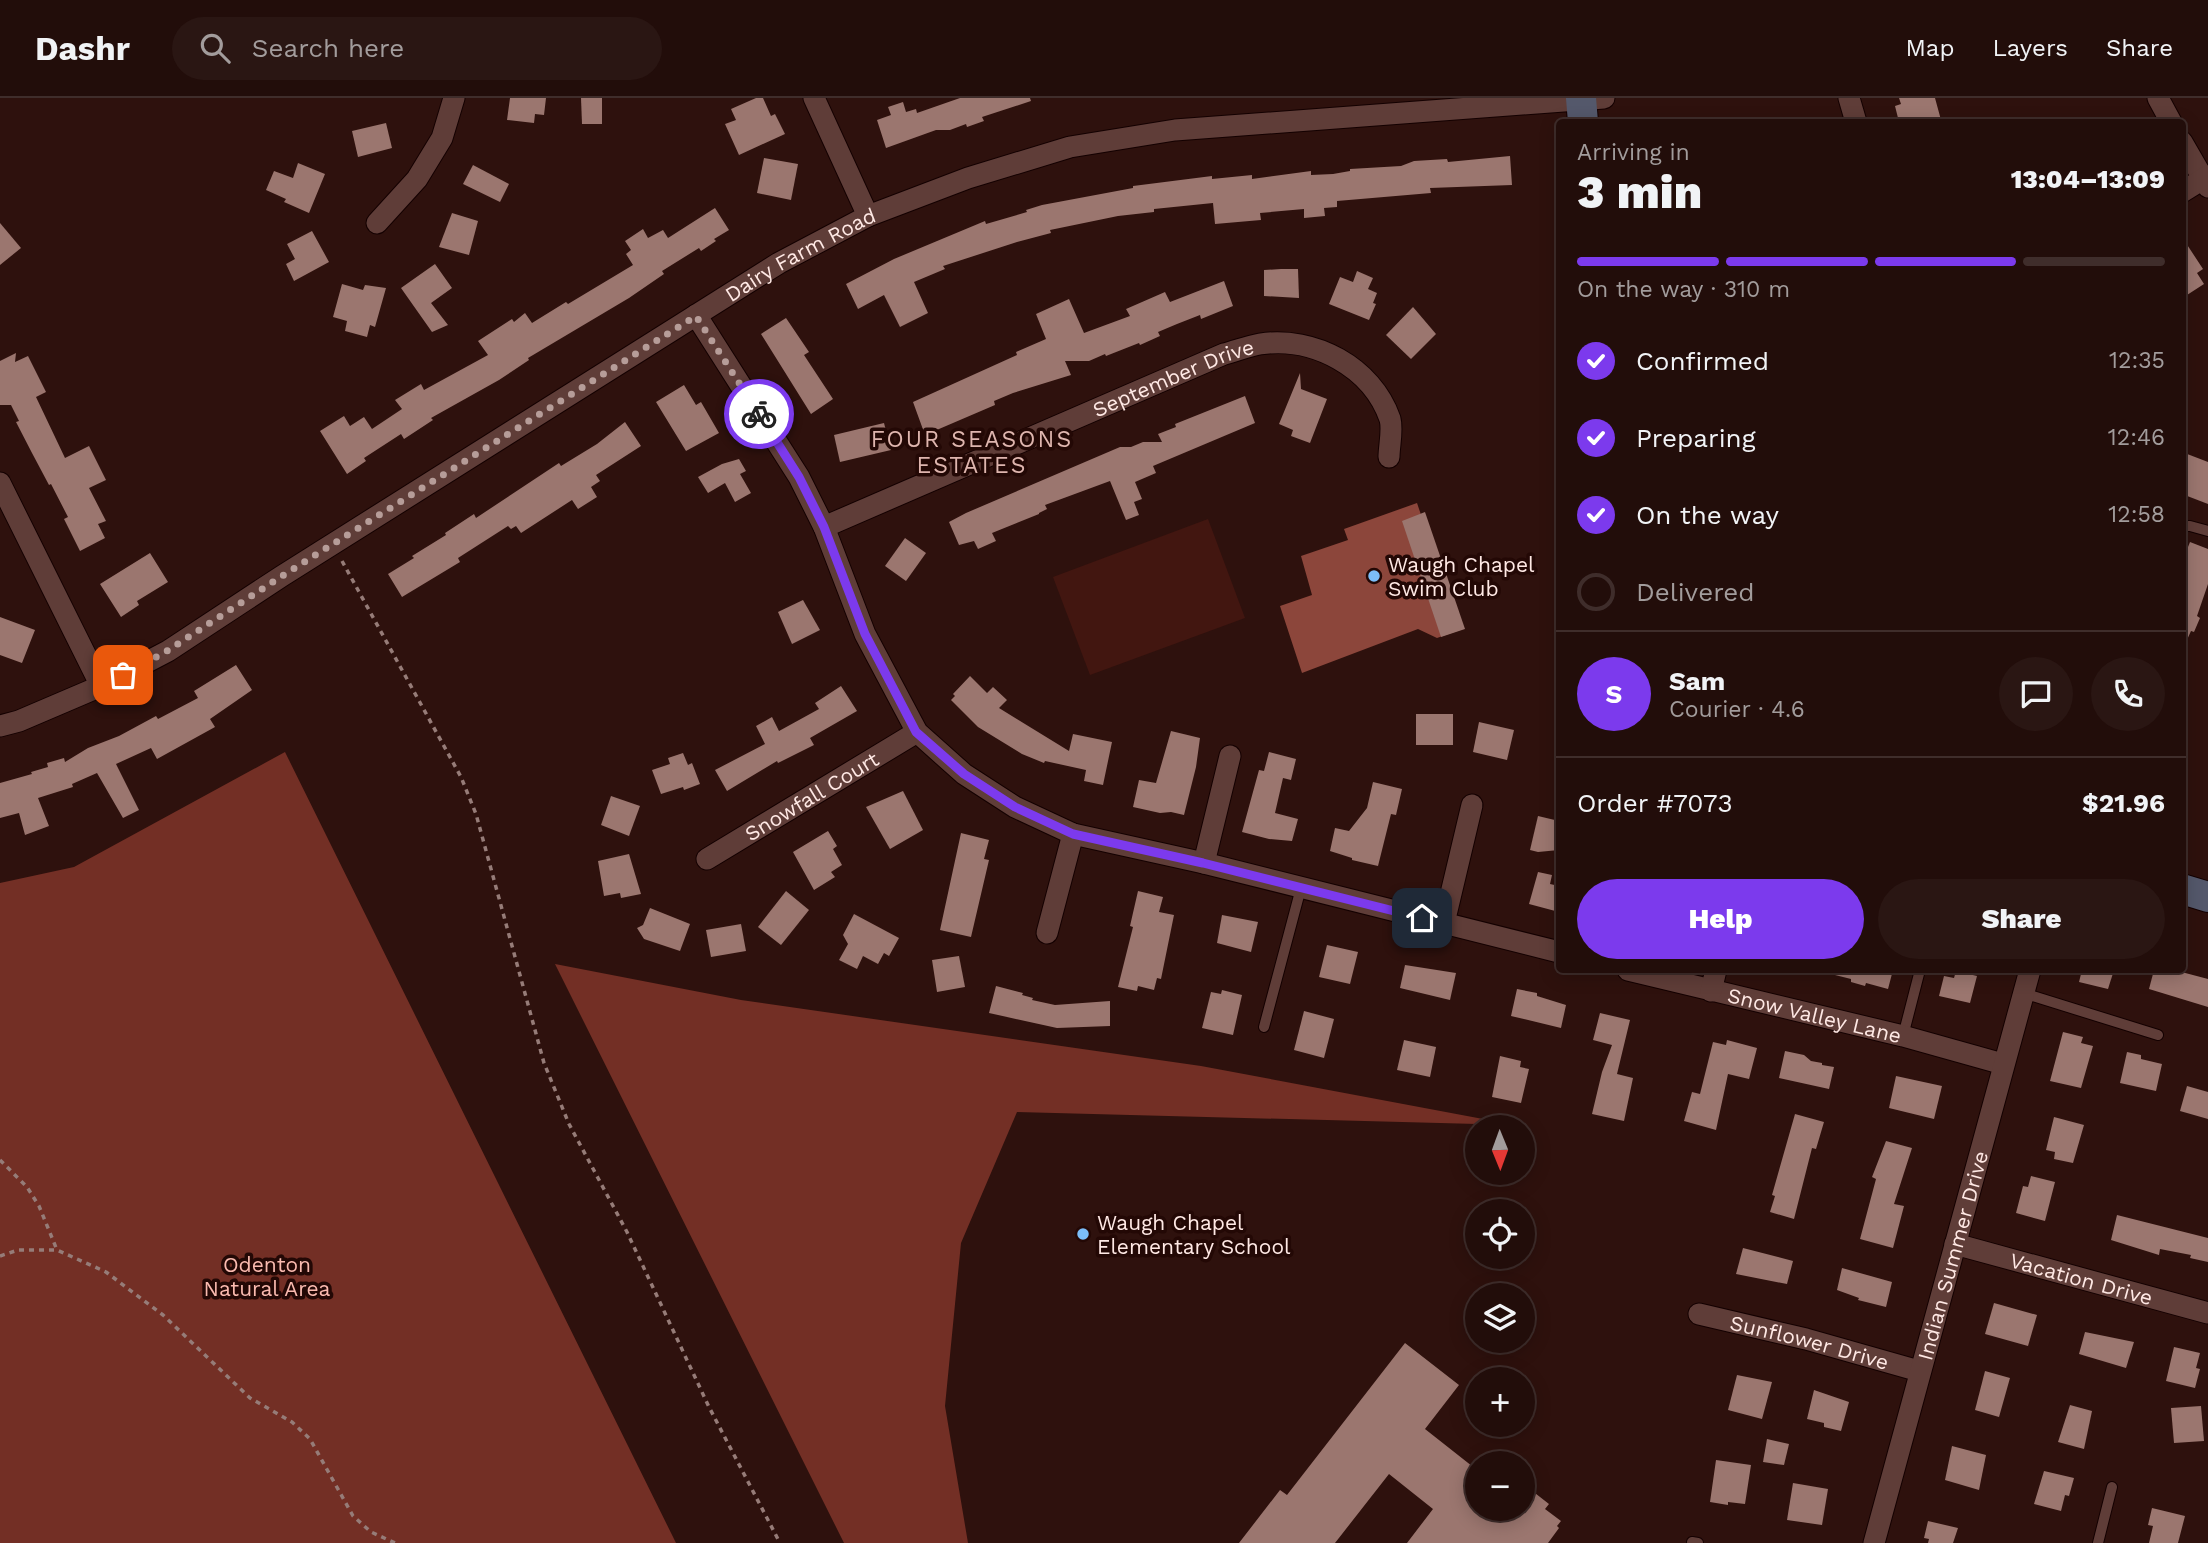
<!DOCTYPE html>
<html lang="en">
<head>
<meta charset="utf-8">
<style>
	:root { --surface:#220d0a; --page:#2a1613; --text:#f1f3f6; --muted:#a29c9c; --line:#3f2d2b; --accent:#7c3aed }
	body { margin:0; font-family:"Work Sans",sans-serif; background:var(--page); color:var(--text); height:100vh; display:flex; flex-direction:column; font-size:26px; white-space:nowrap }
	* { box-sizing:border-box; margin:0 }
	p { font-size:23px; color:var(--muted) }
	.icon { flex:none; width:38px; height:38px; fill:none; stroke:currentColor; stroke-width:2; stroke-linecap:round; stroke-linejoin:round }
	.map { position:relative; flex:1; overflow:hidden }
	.side { position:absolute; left:1556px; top:21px; width:630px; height:854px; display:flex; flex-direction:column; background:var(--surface); border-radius:7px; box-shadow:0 4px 18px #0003,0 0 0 2px var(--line) }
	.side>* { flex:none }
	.needle { width:46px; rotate:179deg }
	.fabs { position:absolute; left:1465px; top:1017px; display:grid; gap:14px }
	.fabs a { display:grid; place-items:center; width:70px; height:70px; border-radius:50%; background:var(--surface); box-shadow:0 4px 18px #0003,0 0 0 2px var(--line); font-size:35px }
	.pin { position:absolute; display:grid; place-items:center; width:60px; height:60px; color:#fff; margin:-30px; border-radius:14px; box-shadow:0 4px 10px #0006 }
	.courier { position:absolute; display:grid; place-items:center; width:70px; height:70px; margin:-35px; border:5px solid #7c3aed; border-radius:50%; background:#fff; color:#222; box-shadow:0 2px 9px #0007 }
	.overview em { font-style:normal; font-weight:800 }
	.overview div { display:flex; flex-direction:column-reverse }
	.overview { display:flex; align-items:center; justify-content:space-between; height:119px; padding:0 21px }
	h1 { font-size:46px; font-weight:800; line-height:52px }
	.bar { display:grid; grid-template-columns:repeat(4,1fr); gap:10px 7px; align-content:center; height:84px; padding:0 21px }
	.bar i { height:9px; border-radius:5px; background:var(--line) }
	.bar .current { background:var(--accent) }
	.bar p { grid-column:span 4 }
	.line { display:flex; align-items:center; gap:18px; padding:0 21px; border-top:2px solid var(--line) }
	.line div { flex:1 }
	.round { display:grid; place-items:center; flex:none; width:74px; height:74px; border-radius:37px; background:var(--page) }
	ol { padding:0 21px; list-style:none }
	li { display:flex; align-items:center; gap:21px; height:77px }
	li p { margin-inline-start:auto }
	li .icon { padding:7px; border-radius:50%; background:var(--accent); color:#fff; stroke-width:4 }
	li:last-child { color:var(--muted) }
	li i { width:38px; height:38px; border:4px solid var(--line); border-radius:50% }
	.action { display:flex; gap:14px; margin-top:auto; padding:14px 21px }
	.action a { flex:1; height:80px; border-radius:42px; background:var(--accent); color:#fff; font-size:28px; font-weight:800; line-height:80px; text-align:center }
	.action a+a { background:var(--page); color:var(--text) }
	header { display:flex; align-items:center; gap:42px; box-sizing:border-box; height:98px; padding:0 35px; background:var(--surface); border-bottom:2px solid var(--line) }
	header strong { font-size:33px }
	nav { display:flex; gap:38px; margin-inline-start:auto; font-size:24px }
	.search { width:490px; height:63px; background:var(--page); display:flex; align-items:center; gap:18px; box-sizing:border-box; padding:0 24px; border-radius:38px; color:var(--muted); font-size:26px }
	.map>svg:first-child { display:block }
</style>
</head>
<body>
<header>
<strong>Dashr</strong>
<div class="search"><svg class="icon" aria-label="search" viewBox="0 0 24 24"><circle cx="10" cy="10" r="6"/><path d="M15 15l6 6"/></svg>Search here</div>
<nav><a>Map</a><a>Layers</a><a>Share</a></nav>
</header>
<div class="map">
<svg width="2208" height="1445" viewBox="0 0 2208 1445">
	<rect width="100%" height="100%" fill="#2e110d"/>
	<polygon fill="#421610" points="1208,421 1245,520 1090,577 1053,479"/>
	<g fill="#732f25">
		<polygon points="285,654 676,1445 0,1445 0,785 74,769"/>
		<polygon points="555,866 741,902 1201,968 1515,1027 1017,1014 961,1145 945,1308 968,1445 844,1445"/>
	</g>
	<polygon fill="#8c463b" points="1417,405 1460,532 1437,540 1418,531 1302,575 1280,508 1312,497 1301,458 1348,442 1344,431"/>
	<g fill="#9b766f">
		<polygon points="510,0 546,0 544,17 535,16 534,25 507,22"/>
		<polygon points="581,0 602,0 602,26 582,26"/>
		<polygon points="756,0 763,0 771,18 775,16 785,36 739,57 725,26 736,22 731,11"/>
		<polygon points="960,0 1030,0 1031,3 982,19 984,23 967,29 966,26 950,32 936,32 886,50 877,22 891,17 888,9 903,4 906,14 916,11 917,15"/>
		<polygon points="1899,0 1935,0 1941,22 1930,24 1899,24 1895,8 1901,6"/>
		<polygon points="386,25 392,50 358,59 352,33"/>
		<polygon points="1510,58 1512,87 1430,90 1431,95 1337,103 1337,109 1324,110 1325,118 1304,120 1304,111 1260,115 1261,122 1215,126 1213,105 1154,111 1154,114 1118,118 1050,132 1051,135 1017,144 943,168 945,171 914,184 928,215 900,229 884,197 858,211 846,186 894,161 985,123 986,126 1027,114 1026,112 1042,107 1133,90 1133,88 1212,78 1212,81 1252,77 1252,81 1311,73 1311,77 1333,76 1350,73 1350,71 1401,68 1414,63 1447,61 1448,64"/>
		<polygon points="764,60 798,66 791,102 757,95"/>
		<polygon points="298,65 325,76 309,115 284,104 286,101 266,92 274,73 293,80"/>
		<polygon points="473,67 509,86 500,104 463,86"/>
		<polygon points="715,110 729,132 714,141 716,143 701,153 699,150 662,173 664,176 629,200 528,260 529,262 499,282 431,320 433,322 404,341 401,336 364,360 366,363 347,376 320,333 344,318 350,328 364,319 372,331 402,311 395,302 421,286 424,292 488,257 478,243 512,221 514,224 525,215 532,225 566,204 568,206 633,167 626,156 631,152 625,143 643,131 648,140 663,132 668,140"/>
		<polygon points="452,115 478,123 469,157 439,149"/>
		<polygon points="0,125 21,150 0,167"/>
		<polygon points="312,133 329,164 294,183 286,166 295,161 287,146"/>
		<polygon points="2182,139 2203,171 2197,175 2204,186 2187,197 2182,188"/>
		<polygon points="435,166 452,190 431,205 448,227 432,234 401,190"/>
		<polygon points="1281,171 1298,171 1299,200 1264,198 1264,172"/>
		<polygon points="1357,173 1373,180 1368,191 1377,195 1373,205 1376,206 1369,222 1329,206 1340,179 1353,184"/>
		<polygon points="1224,183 1233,208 1201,221 1200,217 1177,226 1158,234 1160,238 1140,247 1139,245 1106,258 1105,256 1089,263 1065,263 1071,277 1013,295 994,303 995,307 925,337 913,304 1017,257 1016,254 1046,241 1036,216 1069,201 1084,235 1130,218 1126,211 1165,194 1170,204"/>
		<polygon points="342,186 363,192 365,187 386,190 375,229 370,227 367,239 345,233 347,223 333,219"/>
		<polygon points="1413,209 1436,236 1411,261 1386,237"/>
		<polygon points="786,220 809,254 804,257 833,301 811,316 761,236"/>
		<polygon points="16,255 15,264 28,258 46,294 36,299 65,360 89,348 106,382 89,390 106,423 98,426 105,440 80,453 64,421 68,419 51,386 49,387 32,355 16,324 19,323 11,307 0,307 0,263"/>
		<polygon points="1300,275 1301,291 1327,301 1310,345 1291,338 1293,332 1279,326"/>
		<polygon points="684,287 696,307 701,304 719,335 686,353 656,304"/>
		<polygon points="1245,298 1255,325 1153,368 1156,375 1135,384 1142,401 1134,404 1139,417 1126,422 1110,383 1045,407 1047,411 1039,415 1039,416 992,435 996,443 978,451 974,443 959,447 949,424 966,415 1120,349 1131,349 1143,344 1162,344 1158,336 1176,329 1175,326"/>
		<polygon points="625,324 641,348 596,377 600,383 591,389 597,399 578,411 572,402 521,435 516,428 511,431 508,428 458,460 460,464 402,499 388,476 414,460 412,458 446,437 445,435 474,416 476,420 559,365 561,368 597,346"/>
		<polygon points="884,325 891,352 840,364 834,337"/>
		<polygon points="2182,354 2208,364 2208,406 2182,396"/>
		<polygon points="739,361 746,373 740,376 751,395 735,404 725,385 708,395 698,379 722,366"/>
		<polygon points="1425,414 1465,531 1441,539 1402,423"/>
		<polygon points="905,440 926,455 906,483 885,468"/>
		<polygon points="2190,444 2208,451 2208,486 2197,518 2200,520 2194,534 2191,533 2182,553 2182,452 2186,454"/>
		<polygon points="150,455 168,484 137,503 139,507 121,519 100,486"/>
		<polygon points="803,502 820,532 792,546 778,514"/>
		<polygon points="0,519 35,532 22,565 0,557"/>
		<polygon points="236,567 252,592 210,621 215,629 157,661 151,650 116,666 139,712 123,720 97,675 72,686 73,689 38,700 49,728 25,737 19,715 0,720 0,685 32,676 31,674 48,669 47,665 64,660 65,664 88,650 119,638 156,618 158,621 198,600 194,593"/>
		<polygon points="970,578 987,595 993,589 1007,602 999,610 1069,653 1073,636 1112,644 1103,687 1084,683 1086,672 1045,663 1044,665 1022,656 978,629 951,602 955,598 953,596"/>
		<polygon points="841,588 857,613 810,640 814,647 778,665 777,663 727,693 715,672 765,646 756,628 772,619 779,633 819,611 815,605"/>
		<rect x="1416" y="616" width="37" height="31"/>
		<polygon points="1479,624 1514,632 1507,662 1473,654"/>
		<polygon points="1171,633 1200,640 1196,669 1184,717 1171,714 1160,715 1133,709 1139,682 1156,685"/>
		<polygon points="1269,654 1296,661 1291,682 1283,680 1275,715 1298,721 1292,743 1269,741 1242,734 1259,672 1264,673"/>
		<polygon points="683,655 688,667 692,665 700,686 684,692 683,689 661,696 652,672 670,666 668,660"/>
		<polygon points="1373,684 1402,691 1396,717 1391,716 1378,768 1352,762 1352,760 1330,753 1335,730 1349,733 1367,710"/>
		<polygon points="903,693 923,732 890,751 866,709"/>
		<polygon points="611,698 640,708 629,738 601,727"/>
		<polygon points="1538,718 1559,723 1559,752 1538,754 1530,752"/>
		<polygon points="828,733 837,748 833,751 842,767 831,774 835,779 814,792 793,754"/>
		<polygon points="961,735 989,742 984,761 989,762 971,839 940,832"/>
		<polygon points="629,756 641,796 621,800 620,795 604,798 598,763"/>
		<polygon points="1538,774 1552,777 1550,786 1559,788 1559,814 1529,806"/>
		<polygon points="786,793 809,812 781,847 758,829"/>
		<polygon points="1138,793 1163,799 1159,814 1174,817 1161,881 1157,880 1154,892 1138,888 1137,893 1118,889 1133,829 1130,828"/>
		<polygon points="650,810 690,826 680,853 644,841 637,830 643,827"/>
		<polygon points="854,816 899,840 889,858 884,855 878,866 863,858 857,871 839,862 848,846 843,837"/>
		<polygon points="1222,817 1258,824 1251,854 1217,845"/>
		<polygon points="741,826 746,853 711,859 706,832"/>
		<polygon points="1327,847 1358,854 1350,886 1319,879"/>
		<polygon points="959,858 965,889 937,894 932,862"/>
		<polygon points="1405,867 1456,875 1450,902 1400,890"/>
		<polygon points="1835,872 1893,872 1888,891 1866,885 1865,888 1851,884 1851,881 1835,877"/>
		<polygon points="2082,872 2114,872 2108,891 2079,884"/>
		<polygon points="2154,872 2174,872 2208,881 2208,909 2149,891"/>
		<polygon points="1956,873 1977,878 1970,905 1939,898 1944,878 1954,880"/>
		<polygon points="996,888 1023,895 1022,897 1033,900 1032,902 1055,907 1110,903 1110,928 1057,930 989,915"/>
		<polygon points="1517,891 1537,895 1537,898 1566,907 1561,930 1511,918"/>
		<polygon points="1222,892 1242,897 1233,937 1202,930 1211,894 1221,896"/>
		<polygon points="1304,913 1334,921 1324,960 1294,952"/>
		<polygon points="1600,915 1630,922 1617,976 1633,980 1624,1023 1592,1016 1602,974 1612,947 1593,942"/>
		<polygon points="2063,934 2083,939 2081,945 2093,948 2081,990 2050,983"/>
		<polygon points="1404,942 1436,949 1430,979 1397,972"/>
		<polygon points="1727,942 1757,950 1749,981 1728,976 1716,1032 1684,1023 1692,994 1700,996 1713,944 1726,947"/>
		<polygon points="1785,953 1804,957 1811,963 1822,965 1822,967 1834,969 1829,991 1779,980"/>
		<polygon points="2127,954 2141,957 2141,961 2162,966 2156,993 2120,985"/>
		<polygon points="1500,958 1521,963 1520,969 1529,971 1521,1005 1492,999"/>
		<polygon points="1896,978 1942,988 1934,1021 1889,1010"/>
		<polygon points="2187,988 2208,994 2208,1021 2180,1013"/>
		<polygon points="1795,1016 1824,1024 1816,1051 1812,1050 1794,1121 1770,1114 1775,1098 1772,1097"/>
		<polygon points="2054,1019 2084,1027 2073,1065 2054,1061 2055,1054 2046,1052"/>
		<polygon points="1886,1043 1912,1050 1894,1106 1904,1108 1893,1150 1860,1141 1876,1081 1872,1079"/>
		<polygon points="2031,1078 2055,1084 2045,1123 2016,1115 2023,1088 2028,1089"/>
		<polygon points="2117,1117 2208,1140 2208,1164 2190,1160 2191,1157 2160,1151 2159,1157 2111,1142"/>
		<polygon points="1743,1150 1793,1163 1787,1186 1736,1176"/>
		<polygon points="1842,1170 1892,1184 1886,1209 1858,1202 1859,1200 1837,1192"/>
		<polygon points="1994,1205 2037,1217 2028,1248 1985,1236"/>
		<polygon points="2085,1234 2134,1244 2126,1270 2079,1256"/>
		<polygon points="1405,1245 1459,1287 1425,1331 1477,1372 1477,1410 1522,1410 1522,1385 1549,1406 1545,1411 1561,1423 1557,1428 1559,1430 1548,1445 1407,1445 1433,1411 1389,1376 1335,1445 1239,1445 1280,1392 1287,1397"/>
		<polygon points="2174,1249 2200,1255 2196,1270 2200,1271 2195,1290 2166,1283"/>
		<polygon points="1985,1273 2010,1280 1999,1319 1975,1312"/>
		<polygon points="1737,1277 1772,1284 1762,1321 1728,1312"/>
		<polygon points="1814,1292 1849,1304 1841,1333 1824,1329 1824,1325 1807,1321"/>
		<polygon points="2070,1307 2092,1313 2084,1351 2058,1344"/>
		<polygon points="2201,1308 2204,1343 2174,1345 2171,1310"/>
		<polygon points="1767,1341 1789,1346 1784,1367 1763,1364"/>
		<polygon points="1952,1348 1986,1357 1979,1392 1945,1382"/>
		<polygon points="1716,1362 1751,1367 1745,1406 1728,1404 1728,1407 1710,1404"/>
		<polygon points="2044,1373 2074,1380 2069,1398 2065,1397 2061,1413 2034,1406"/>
		<polygon points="1793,1385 1828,1391 1822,1427 1787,1422"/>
		<polygon points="2152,1410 2185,1418 2178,1445 2149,1445 2153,1428 2148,1427"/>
		<polygon points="1928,1423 1958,1430 1953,1445 1928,1445 1929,1441 1924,1440"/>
	</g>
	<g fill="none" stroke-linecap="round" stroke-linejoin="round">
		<g stroke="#140000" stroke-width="12">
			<g id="service">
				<polyline points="2182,428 2190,428 2208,433"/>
				<polyline points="2023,895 2158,937"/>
				<polyline points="1264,929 1301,790"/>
				<polyline points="1903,938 1920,872"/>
				<polyline points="1692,1444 1698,1445"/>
				<polyline points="2098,1445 2112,1389"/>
			</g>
		</g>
		<g stroke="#140000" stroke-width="23">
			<g id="minor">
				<polyline points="814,0 868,118"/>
				<polyline points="1849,0 1856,24"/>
				<polyline points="2158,0 2171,24"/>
				<polyline points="2182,44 2208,89"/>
				<polyline points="2182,94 2208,78"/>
				<polyline points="377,125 417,81 442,40 454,0"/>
				<polyline points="696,217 799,379 824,429 865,536 917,634 964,676 1015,709 1073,736 1204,765 1559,854"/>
				<polyline points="0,385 101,588"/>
				<path id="s1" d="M824,429L1224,256C1236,253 1248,248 1260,246C1314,238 1372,269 1390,321C1393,332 1389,348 1389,359"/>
				<path id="s2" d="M0,628L19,623L101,588L168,553L282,478L779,165L868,118L968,80L1070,49L1175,32L1604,0"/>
				<path id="s3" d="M707,761L917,634"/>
				<polyline points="1204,765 1230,658"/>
				<polyline points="1444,825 1472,707"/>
				<polyline points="1047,835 1073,736"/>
				<path id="s4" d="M1628,872L1903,938L2003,966"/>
				<polyline points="1711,893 1716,872"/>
				<path id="s5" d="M1955,1146L2208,1215"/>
				<path id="s6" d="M1699,1216L1806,1241L1919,1273"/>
				<path id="s7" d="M1874,1445L2030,872"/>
			</g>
		</g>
		<g stroke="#140000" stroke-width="32">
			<g id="secondary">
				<polyline points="1581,0 1583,24"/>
				<polyline points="2182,791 2208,799"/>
			</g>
		</g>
		<g stroke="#967c78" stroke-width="3.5" stroke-dasharray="5 5" stroke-linecap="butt">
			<polyline points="342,463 461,679 476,716 544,965 569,1026 627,1134 709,1309 780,1445"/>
			<polyline points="0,1062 27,1089 39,1108 57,1152"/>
			<polyline points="0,1158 18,1152 57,1152 106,1174 163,1217 250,1300 292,1324 310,1341 353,1418 371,1434 395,1445"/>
		</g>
		<use href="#service" stroke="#5f3d38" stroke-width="10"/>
		<use href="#minor" stroke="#5f3d38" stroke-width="21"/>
		<use href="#secondary" stroke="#54586b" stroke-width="30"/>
	</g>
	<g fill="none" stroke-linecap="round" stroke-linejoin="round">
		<polyline stroke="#b69d99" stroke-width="7" stroke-dasharray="0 12.6" points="123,577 167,553 282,478 696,218 759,316"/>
		<polyline stroke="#7c3aed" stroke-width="9" points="759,316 799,379 824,429 865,536 916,634 964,676 1015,709 1073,736 1203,765 1422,820"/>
	</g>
	<g fill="#7cbef9" stroke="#230805" stroke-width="2.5">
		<circle cx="1374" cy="478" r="7"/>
		<circle cx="1083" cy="1136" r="7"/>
	</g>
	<g text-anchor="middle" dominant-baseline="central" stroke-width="7" stroke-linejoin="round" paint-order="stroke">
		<g font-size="21" fill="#ffe9e5" stroke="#230805">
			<text stroke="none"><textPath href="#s2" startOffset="931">Dairy Farm Road</textPath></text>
			<text stroke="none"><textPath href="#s1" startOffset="380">September Drive</textPath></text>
			<text stroke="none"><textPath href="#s3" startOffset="122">Snowfall Court</textPath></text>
			<text stroke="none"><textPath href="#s4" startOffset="192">Snow Valley Lane</textPath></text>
			<text stroke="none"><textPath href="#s7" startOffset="298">Indian Summer Drive</textPath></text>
			<text stroke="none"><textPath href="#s5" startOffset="131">Vacation Drive</textPath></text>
			<text stroke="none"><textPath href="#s6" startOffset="114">Sunflower Drive</textPath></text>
		</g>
		<g font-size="21" fill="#ffe9e5" stroke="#230805" text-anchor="start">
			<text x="1388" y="466">Waugh Chapel<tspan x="1388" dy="24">Swim Club</tspan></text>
			<text x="1097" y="1124">Waugh Chapel<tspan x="1097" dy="24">Elementary School</tspan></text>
		</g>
		<g font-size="21" fill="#fabaaf" stroke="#230805">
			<text x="267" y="1166">Odenton<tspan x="267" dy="24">Natural Area</tspan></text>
		</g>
		<g font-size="23" letter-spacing="2" fill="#deb5ae" stroke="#230805">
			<text x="972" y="341">FOUR SEASONS<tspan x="972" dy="26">ESTATES</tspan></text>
		</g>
	</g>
</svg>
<div class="fabs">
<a><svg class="needle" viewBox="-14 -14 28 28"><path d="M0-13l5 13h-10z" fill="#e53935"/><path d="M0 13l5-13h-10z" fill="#a29c9c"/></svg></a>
<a><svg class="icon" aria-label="locate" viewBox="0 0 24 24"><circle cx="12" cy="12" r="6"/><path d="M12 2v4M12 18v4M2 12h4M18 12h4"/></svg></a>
<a><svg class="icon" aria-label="layers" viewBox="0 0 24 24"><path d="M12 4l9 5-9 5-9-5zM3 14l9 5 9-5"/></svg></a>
<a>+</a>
<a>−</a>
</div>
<div class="pin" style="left:123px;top:577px;background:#ea580c"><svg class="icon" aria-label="bag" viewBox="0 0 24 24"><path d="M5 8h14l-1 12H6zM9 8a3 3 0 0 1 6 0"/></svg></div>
<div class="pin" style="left:1422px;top:820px;background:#1f2937"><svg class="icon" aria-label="home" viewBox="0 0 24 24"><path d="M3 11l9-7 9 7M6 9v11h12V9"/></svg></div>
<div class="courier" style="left:759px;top:316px"><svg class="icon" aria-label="bike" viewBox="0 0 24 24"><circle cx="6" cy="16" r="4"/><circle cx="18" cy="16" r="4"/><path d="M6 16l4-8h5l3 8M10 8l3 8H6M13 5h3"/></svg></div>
<section class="side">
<div class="overview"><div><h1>3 min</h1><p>Arriving in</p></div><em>13:04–13:09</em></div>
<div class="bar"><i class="current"></i><i class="current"></i><i class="current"></i><i></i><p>On the way · 310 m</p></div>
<ol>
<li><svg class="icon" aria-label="check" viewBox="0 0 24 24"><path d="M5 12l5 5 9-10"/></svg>Confirmed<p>12:35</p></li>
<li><svg class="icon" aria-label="check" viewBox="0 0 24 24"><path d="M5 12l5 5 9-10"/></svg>Preparing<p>12:46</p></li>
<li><svg class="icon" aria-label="check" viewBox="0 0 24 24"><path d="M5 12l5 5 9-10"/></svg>On the way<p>12:58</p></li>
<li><i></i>Delivered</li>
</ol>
<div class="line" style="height:126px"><b class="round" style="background:var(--accent);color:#fff">S</b><div><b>Sam</b><p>Courier · 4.6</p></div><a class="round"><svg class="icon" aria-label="chat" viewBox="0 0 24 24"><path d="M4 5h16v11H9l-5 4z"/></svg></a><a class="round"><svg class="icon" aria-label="phone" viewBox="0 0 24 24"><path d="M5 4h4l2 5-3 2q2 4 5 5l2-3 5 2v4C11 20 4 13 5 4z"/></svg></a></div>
<div class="line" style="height:91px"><div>Order #7073</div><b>$21.96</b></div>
<div class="action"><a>Help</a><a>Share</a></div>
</section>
</div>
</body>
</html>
